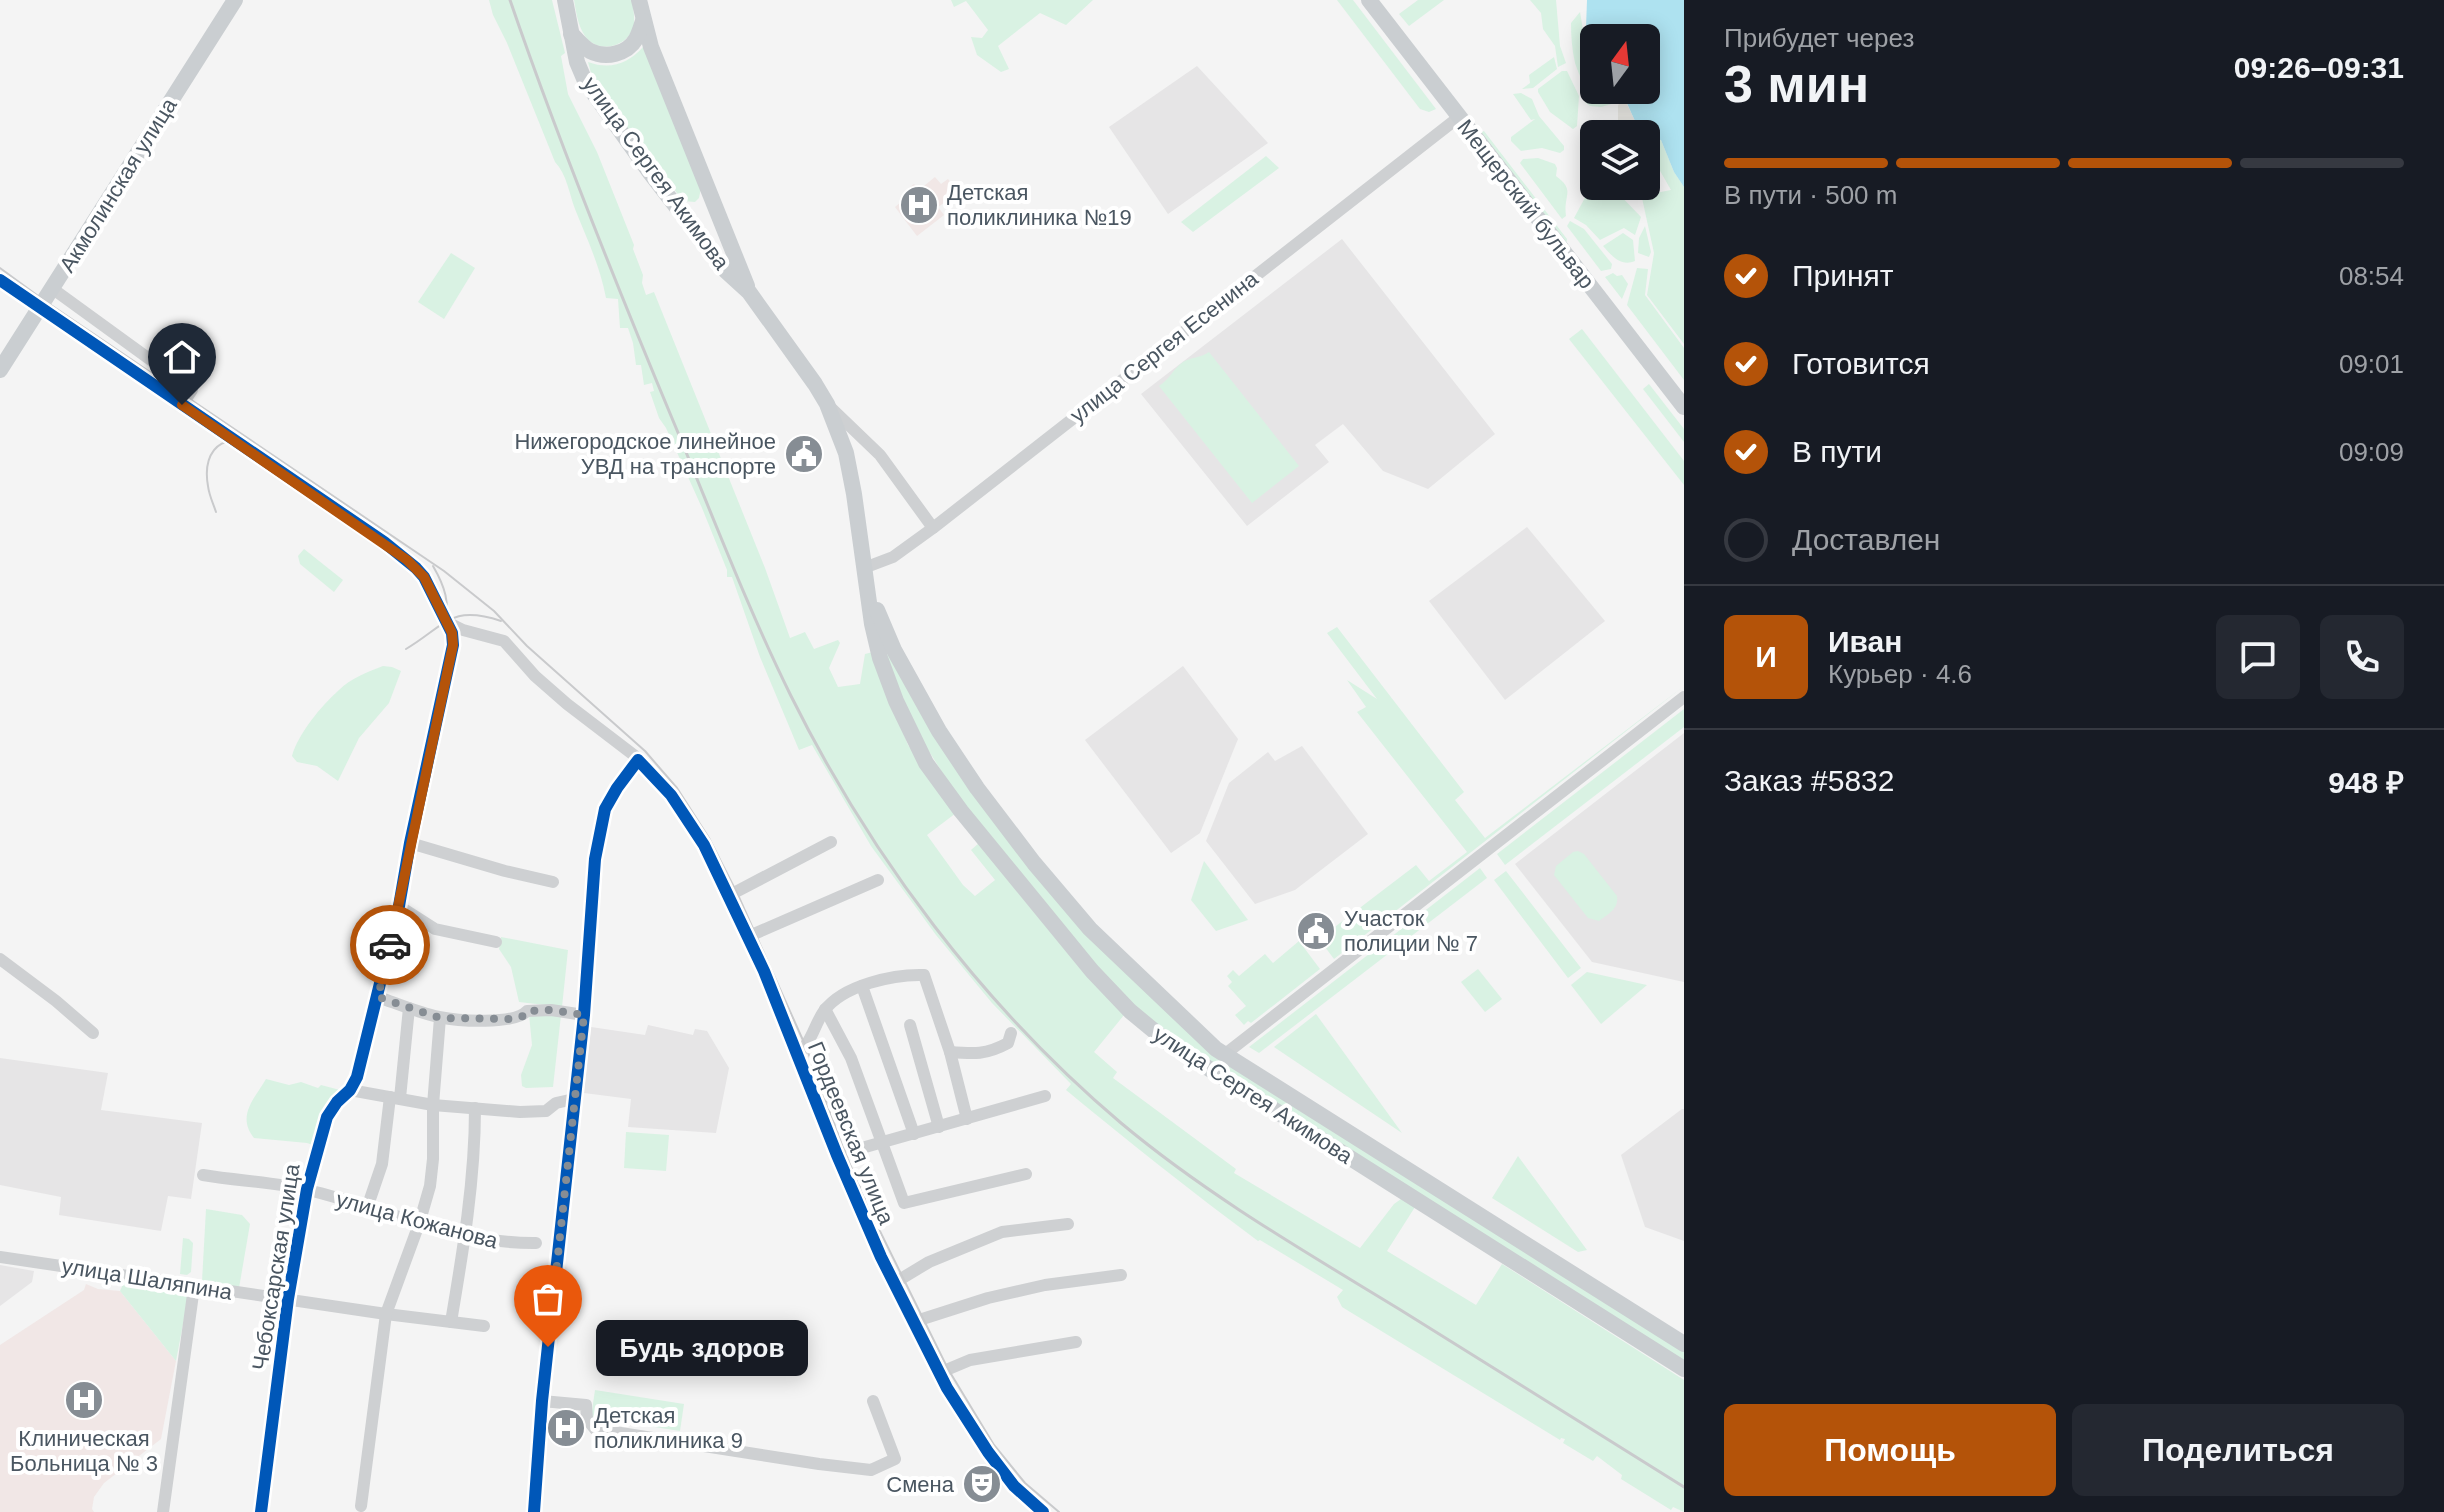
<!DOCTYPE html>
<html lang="ru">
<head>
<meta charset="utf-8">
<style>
	:root { --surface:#171b24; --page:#242831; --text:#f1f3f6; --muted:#9ea1a6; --line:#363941; --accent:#b45309 }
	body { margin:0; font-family:Arial,sans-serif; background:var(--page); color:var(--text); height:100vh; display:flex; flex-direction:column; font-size:30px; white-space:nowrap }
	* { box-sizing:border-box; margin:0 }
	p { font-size:26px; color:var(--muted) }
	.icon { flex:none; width:44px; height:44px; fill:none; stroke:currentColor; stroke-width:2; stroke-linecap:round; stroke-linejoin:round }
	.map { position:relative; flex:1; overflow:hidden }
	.sheet { display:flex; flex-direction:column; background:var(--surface); width:760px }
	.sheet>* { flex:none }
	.needle { width:52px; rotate:15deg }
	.buttons { position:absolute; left:1580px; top:24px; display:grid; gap:16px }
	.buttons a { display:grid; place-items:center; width:80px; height:80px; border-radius:12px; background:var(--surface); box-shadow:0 4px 20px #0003; font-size:40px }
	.pin { position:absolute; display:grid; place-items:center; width:68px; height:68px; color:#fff; margin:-82px -34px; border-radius:50% 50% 50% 0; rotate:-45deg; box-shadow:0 0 8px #0007 }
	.pin .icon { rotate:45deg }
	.courier { position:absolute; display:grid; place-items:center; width:80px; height:80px; margin:-40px; border:6px solid #b45309; border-radius:50%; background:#fff; color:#222; box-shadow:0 2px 10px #0007 }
	.bubble { position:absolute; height:56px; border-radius:12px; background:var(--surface); box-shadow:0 4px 20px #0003; font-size:26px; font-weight:600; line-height:56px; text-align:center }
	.summary em { font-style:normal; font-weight:600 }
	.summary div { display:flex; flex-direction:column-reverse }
	.summary { display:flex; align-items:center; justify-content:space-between; height:136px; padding:0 40px }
	h1 { font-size:52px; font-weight:600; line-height:60px }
	.bar { display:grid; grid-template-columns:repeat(4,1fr); gap:12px 8px; align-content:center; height:96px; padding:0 40px }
	.bar i { height:10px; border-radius:6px; background:var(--line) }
	.bar .active { background:var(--accent) }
	.bar p { grid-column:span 4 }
	.line { display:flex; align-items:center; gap:20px; padding:0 40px; border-top:2px solid var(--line) }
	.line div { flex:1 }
	.round { display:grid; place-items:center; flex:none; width:84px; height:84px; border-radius:12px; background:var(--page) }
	ol { padding:0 40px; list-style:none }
	li { display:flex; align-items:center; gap:24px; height:88px }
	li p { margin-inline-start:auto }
	li .icon { padding:8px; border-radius:50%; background:var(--accent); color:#fff; stroke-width:4 }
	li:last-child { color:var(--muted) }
	li i { width:44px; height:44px; border:4px solid var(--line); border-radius:50% }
	.button { display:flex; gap:16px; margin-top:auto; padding:16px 40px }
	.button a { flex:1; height:92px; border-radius:12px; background:var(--accent); color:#fff; font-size:32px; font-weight:600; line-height:92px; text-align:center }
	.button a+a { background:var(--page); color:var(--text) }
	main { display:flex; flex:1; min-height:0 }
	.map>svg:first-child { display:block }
</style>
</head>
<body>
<main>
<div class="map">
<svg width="1684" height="1512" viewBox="0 0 1684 1512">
	<rect width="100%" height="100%" fill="#f4f4f4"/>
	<g fill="#e6e5e6">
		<polygon points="1197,66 1268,143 1168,214 1109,127"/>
		<polygon points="1342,239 1495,434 1428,489 1383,471 1343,424 1315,445 1329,462 1247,526 1141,394"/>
		<polygon points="1527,527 1605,621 1505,700 1429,601"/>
		<polygon points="1183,666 1238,739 1200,833 1171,853 1085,740"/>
		<polygon points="1684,733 1684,982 1592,962 1515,864"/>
		<polygon points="1302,746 1368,834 1295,890 1255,904 1206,841 1229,783 1268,752 1275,761"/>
		<polygon points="648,1025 693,1035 695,1029 707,1031 729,1068 716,1133 628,1127 631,1099 584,1093 591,1027 645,1035"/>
		<polygon points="0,1058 108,1073 101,1110 202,1123 191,1199 168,1196 161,1231 59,1215 61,1197 0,1185"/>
		<polygon points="1682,1109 1684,1109 1684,1241 1645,1227 1621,1155"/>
		<polygon points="0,1265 34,1271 32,1282 0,1306"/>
	</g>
	<g fill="#f1e7e6">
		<polygon points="935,177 941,184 948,179 963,198 955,203 951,198 938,207 944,215 917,236 895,207 907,197 904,192 914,184 919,190"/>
		<polygon points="86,1284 98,1289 120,1291 176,1361 161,1439 104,1483 94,1497 92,1509 94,1512 0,1512 0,1345 84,1290"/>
	</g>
	<g fill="#d9f2e3">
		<path d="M489,0H552L565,53L561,56L568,94L597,152L634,245L633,249L643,275L642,283L646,295L654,292L765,568L790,638L805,632L814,649L838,640L840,643L829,668L838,687L860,684L865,654L873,652L908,745L956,813L927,835L963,885L975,896L995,880L971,850L979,843L1124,1015L1094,1052L1117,1072L1113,1078L1236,1169L1234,1173L1360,1248L1394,1204L1401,1199L1415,1207L1387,1251L1476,1305L1502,1264L1684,1380V1512L1673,1507L1671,1510L1621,1479L1622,1475L1597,1456L1593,1461L1563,1443L1565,1439L1561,1438L1560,1440L1342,1307L1337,1297L1343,1290L1260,1240L1258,1241C1193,1193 1129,1142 1066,1090L1071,1084L992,1003L936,935L871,846L812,745L799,750L760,657L732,577H727V570L702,508L666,428L659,418L650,392L654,391L652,383L644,385L641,365H636L633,343L628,328H620L618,299L606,298C600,266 587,239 575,209C569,193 567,175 555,162L507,43L493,15Z"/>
		<path d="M574,0H632C633,8 635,17 634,25C629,47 598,55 585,36C578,26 576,12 574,0Z"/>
		<polygon points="951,0 1093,0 1066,25 1040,13 998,46 1009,69 1001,72 977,55 971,37 982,38 988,30 966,1 954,7"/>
		<polygon points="1337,0 1353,0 1436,109 1429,112 1420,109"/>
		<polygon points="1418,0 1444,0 1409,26 1399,14"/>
		<polygon points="1530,0 1556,0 1560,46 1566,63 1558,67 1555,46 1543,29 1541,13"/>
		<path d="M1580,12L1583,30L1594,47V90H1614L1617,97L1615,103L1601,107L1590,106L1585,102C1587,88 1579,76 1575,63C1572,50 1571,36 1571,23Z"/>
		<path d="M643,47L701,188L699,198L695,202L683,201L594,84L588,62C610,70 628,64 643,47Z"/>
		<polygon points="1554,57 1557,69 1533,88 1522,89 1530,83 1529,75"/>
		<polygon points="1562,71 1567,71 1579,96 1577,126 1573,129 1550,112 1538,92 1538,89"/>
		<polygon points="1521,93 1532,99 1539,116 1564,146 1564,150 1560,153 1542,148 1521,151 1511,141 1511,137 1535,119 1531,120 1513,94"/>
		<polygon points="1484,131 1567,239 1566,247 1479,133"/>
		<polygon points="1652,139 1661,140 1674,172 1684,187 1684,344 1647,295 1654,253 1642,198 1645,195 1671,190 1651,155"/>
		<polygon points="1266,156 1279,168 1193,232 1181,222"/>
		<path d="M1538,158L1555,164L1557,168L1556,176C1576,191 1563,194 1566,216L1562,219L1520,163L1523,159Z"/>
		<polygon points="1594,188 1614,189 1641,217 1635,235 1624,228 1600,240 1586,225 1574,218 1587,194"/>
		<polygon points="1570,221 1584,229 1612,264 1611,269 1601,271 1567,226"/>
		<polygon points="1645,226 1651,252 1649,257 1638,253 1639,238"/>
		<path d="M1623,233L1633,240L1635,261C1621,267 1612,256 1603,246Z"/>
		<polygon points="451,253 475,268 444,319 418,302"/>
		<polygon points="1637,268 1648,269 1645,295 1684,348 1684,380 1627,305"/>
		<polygon points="1613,273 1617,276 1622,275 1628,284 1622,299 1605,277"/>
		<polygon points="1582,329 1684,461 1684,485 1569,339"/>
		<path d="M1209,352L1299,466L1252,503L1159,386C1170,379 1173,369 1183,362C1191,357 1200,358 1209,352Z"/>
		<polygon points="1649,384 1684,429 1684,442 1643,389"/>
		<polygon points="304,549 343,580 334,592 300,564 298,556"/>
		<polygon points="1337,627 1464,792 1455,800 1485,838 1684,686 1334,959 1319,939 1416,865 1429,881 1467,852 1357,712 1366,707 1347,680 1377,699 1327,633"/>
		<polygon points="892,653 955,764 1180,1023 1684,1350 1684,1363 1172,1040 1099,972 964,807 920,737 884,656"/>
		<path d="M383,666L392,667L401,671L389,703L359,738L338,781L317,766L297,762L292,756C298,734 321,706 339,690C351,678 368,672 383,666Z"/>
		<polygon points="1684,709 1684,727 1505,865 1497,854"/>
		<path d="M1578,851L1584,854L1617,896C1619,909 1608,914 1599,921L1588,918L1554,875L1556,866L1573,852Z"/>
		<polygon points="1204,861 1248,920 1216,931 1191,900"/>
		<polygon points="1480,868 1487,878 1259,1053 1249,1047"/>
		<polygon points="1506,871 1581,968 1568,978 1494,880"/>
		<polygon points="501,937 568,950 562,1007 519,1002 511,967 499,949"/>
		<polygon points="1299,941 1320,969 1251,1023 1248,1021 1244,1025 1235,1015 1246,1006 1228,986 1232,982 1227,976 1233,970 1239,976 1265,954 1273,963"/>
		<polygon points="1478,969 1502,999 1485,1012 1461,982"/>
		<polygon points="1587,972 1647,985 1601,1024 1571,985"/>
		<polygon points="529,1014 561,1015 553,1087 526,1088 522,1086 521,1075 532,1045"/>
		<polygon points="1316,1014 1402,1133 1274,1047"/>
		<path d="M266,1079L289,1085L301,1082L318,1088L321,1085L340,1090L321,1119L313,1145L307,1143L254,1138C236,1116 255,1098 266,1079Z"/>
		<polygon points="626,1132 669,1135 666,1171 624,1168"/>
		<polygon points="1518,1156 1587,1250 1578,1252 1492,1198"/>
		<polygon points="206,1209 242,1215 250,1224 239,1288 202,1281"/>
		<polygon points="183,1238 189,1239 193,1243 191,1272 187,1275 180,1274"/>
		<polygon points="125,1280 189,1293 176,1361 120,1291"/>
		<polygon points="595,1390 684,1404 680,1431 591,1417"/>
	</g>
	<polygon fill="#e7e6e1" points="1622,94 1635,121 1652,139 1646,146 1646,134 1618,134 1618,106"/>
	<polygon fill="#aee2f0" points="1587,0 1684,0 1684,187 1674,172 1661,140 1650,138 1642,126 1635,121 1621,90 1646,90 1646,38 1594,39 1586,28"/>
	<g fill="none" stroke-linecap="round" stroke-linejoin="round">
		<g stroke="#ced0d2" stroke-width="12">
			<polyline points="0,280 384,542 416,568 424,577 452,633 453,645 410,843 399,906 357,1077 350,1090 337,1102 327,1117 307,1189 288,1299 261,1512"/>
			<polyline points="53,289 192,390 182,405"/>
			<polyline points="829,406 880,455 933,528"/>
			<polyline points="864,568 893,557 933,528 1459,117"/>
			<polyline points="445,621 463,630 504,641 535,676 567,704 635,756"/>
			<polyline points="410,843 505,871 553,882"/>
			<polyline points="728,896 831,842"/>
			<polyline points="399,906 435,929 496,942"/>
			<polyline points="747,937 878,880"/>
			<polyline points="0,959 56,1001 93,1033"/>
			<polyline points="862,986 914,1134"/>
			<path d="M378,997C398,1004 419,1013 439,1017C458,1021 514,1025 527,1011L551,1010L584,1015"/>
			<polyline points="825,1009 851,1058 904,1203 1026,1174"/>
			<polyline points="910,1025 939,1127"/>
			<path d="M950,1052C974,1054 986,1055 1008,1043L1011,1033"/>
			<path d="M797,1054C812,1043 814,1025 824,1011C843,985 894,974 924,975L950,1052L967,1119"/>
			<polyline points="1224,1055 1684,697"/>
			<polyline points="350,1090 433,1105 520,1112 546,1111 556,1103 574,1099"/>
			<polyline points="400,1098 409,1008"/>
			<polyline points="837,1155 1045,1096"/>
			<path d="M203,1175C238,1181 274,1182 308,1190C384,1208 456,1244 536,1243"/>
			<polyline points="367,1208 382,1164 390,1097"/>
			<polyline points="0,1257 386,1314 484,1326"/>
			<polyline points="894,1283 929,1262 1002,1232 1068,1224"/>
			<path d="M451,1322C463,1251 475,1180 475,1108"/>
			<polyline points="913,1322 988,1298 1045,1285 1121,1275"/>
			<polyline points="939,1373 970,1360 1076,1342"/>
			<polyline points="542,1401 586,1405 587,1419 595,1429 819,1464 871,1470 895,1459 873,1401"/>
			<polyline points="361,1506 386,1314 419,1224 430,1186 433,1159 433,1105 440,1018"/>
			<polyline points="163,1512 194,1287"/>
			<polyline points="534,1512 542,1401 584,1015 595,859 605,809 617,788 638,760 671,795 704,845 764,971 837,1155 881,1257 947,1388 988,1452 1014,1486 1043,1512"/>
		</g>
		<g stroke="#caced1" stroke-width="16">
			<polyline points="565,0 577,62 585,81 648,170 726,271 749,292 815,384 827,404 846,453 854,494 872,624 880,658 896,701 926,763 961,811 1092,971 1130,1011 1170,1044 1684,1369"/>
			<polyline points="639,0 651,47 747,286"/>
			<polyline points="1369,0 1684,407"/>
			<path d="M571,34C577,39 583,47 590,51C606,59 627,54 636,39C639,34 641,27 643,21"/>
			<polyline points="0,370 235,0"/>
			<polyline points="877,610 894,650 939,731 977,788 1034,863 1090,929 1216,1049 1684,1344"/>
		</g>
		<g stroke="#c9cacc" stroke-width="2">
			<polyline points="0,268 45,301 444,571 494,611 527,646 645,751 677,788 709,838 738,895 806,1047 845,1153 872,1215 948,1369 994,1445 1025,1483 1059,1512"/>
			<path d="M216,512C213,503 209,495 208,486C203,458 216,432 247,445"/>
			<path d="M433,566C444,585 452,605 443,626"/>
			<path d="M406,649C445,626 450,604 501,621"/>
		</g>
		<path stroke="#c9cacc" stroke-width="3" d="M510,0C559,143 616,284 674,423C712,514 747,607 791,696C871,857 983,1006 1121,1123C1207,1195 1304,1251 1399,1309C1495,1368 1589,1428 1684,1487"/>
		<g stroke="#fff" stroke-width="17">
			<g id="cycleway">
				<polyline points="0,280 384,542 416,568 424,577 452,633 453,645 410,843 399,906 357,1077 350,1090 337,1102 327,1117 307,1189 288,1299 261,1512"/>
				<polyline points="534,1512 542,1401 584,1015 595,859 605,809 617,788 638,760 671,795 704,845 764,971 837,1155 881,1257 947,1388 988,1452 1014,1486 1043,1512"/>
			</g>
		</g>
		<use href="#cycleway" stroke="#0057b8" stroke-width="12"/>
	</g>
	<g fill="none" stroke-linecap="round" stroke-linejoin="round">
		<polyline stroke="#868d94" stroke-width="8" stroke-dasharray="0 14.4" points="390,945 378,997 440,1018 512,1019 523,1016 527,1011 551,1010 584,1015 548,1347"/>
		<polyline stroke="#b45309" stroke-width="10" points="182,405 407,560 424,577 452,633 453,645 390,945"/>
	</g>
	<defs>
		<g id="hospital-disc" transform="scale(2)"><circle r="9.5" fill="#868d94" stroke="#fff"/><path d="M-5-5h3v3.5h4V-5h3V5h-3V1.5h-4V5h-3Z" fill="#fff"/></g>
		<g id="civic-disc" transform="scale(2)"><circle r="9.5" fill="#868d94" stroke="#fff"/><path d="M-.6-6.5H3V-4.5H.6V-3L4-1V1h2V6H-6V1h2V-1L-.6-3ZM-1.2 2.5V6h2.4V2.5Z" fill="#fff"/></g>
		<g id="theatre-disc" transform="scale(2)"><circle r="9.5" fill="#868d94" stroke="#fff"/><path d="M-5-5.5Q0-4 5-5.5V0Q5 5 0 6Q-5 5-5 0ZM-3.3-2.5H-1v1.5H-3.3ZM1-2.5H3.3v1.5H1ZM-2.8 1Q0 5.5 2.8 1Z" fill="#fff"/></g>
	</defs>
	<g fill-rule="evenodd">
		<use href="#hospital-disc" x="919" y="205"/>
		<use href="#civic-disc" x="804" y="454"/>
		<use href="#civic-disc" x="1316" y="931"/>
		<use href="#hospital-disc" x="84" y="1400"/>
		<use href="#hospital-disc" x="566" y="1428"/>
		<use href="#theatre-disc" x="982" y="1484"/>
	</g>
	<g text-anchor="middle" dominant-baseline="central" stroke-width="8" stroke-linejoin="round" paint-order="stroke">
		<g font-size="22" fill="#4a5661" stroke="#fff">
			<text transform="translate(656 173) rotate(54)">улица Сергея Акимова</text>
			<text transform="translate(118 185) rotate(-58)">Акмолинская улица</text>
			<text transform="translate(1526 204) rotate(52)">Мещерский бульвар</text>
			<text transform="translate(1164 347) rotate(-38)">улица Сергея Есенина</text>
			<text transform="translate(1253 1095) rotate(33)">улица Сергея Акимова</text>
			<text transform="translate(851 1133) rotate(68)">Гордеевская улица</text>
			<text transform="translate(417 1220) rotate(15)">улица Кожанова</text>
			<text transform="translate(276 1267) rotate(-81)">Чебоксарская улица</text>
			<text transform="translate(147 1279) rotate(9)">улица Шаляпина</text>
		</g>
		<g font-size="22" fill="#4a5661" stroke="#fff" text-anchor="start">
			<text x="947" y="192">Детская<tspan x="947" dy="25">поликлиника №19</tspan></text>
			<text x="776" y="441" text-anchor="end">Нижегородское линейное<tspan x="776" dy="25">УВД на транспорте</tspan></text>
			<text x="1344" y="918">Участок<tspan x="1344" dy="25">полиции № 7</tspan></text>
			<text x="594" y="1415">Детская<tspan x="594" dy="25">поликлиника 9</tspan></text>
			<text x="84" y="1438" text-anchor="middle">Клиническая<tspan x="84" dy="25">Больница № 3</tspan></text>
			<text x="954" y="1484" text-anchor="end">Смена</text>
		</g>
	</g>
</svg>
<div class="buttons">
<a><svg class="needle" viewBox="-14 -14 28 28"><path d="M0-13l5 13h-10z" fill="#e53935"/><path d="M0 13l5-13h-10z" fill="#9ea1a6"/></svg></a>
<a><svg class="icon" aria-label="layers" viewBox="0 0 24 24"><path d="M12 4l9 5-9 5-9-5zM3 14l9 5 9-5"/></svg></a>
</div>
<div class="pin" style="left:548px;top:1347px;background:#ea580c"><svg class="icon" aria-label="bag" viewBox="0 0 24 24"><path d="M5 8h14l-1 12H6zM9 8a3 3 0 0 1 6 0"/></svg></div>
<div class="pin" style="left:182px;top:405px;background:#1f2937"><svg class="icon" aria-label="home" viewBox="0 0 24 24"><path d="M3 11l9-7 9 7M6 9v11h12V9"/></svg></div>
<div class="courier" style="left:390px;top:945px"><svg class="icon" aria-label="car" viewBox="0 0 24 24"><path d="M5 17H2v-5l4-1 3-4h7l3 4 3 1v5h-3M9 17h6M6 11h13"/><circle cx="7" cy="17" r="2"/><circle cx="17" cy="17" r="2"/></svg></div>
<div class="bubble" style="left:596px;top:1320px;width:212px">Будь здоров</div>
</div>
<section class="sheet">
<div class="summary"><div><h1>3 мин</h1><p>Прибудет через</p></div><em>09:26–09:31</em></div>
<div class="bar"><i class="active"></i><i class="active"></i><i class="active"></i><i></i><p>В пути · 500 m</p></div>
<ol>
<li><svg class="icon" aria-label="check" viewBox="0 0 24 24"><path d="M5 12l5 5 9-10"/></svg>Принят<p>08:54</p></li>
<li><svg class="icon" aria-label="check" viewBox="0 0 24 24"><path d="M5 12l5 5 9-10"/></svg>Готовится<p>09:01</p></li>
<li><svg class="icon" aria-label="check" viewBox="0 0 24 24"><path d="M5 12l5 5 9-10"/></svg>В пути<p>09:09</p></li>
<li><i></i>Доставлен</li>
</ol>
<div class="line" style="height:144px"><b class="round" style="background:var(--accent);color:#fff">И</b><div><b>Иван</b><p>Курьер · 4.6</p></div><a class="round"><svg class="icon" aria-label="chat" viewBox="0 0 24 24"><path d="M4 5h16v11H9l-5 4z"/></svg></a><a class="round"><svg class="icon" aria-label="phone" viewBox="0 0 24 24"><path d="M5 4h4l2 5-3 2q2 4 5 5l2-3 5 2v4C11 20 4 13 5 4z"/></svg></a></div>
<div class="line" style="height:104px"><div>Заказ #5832</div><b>948 ₽</b></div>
<div class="button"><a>Помощь</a><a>Поделиться</a></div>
</section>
</main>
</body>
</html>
